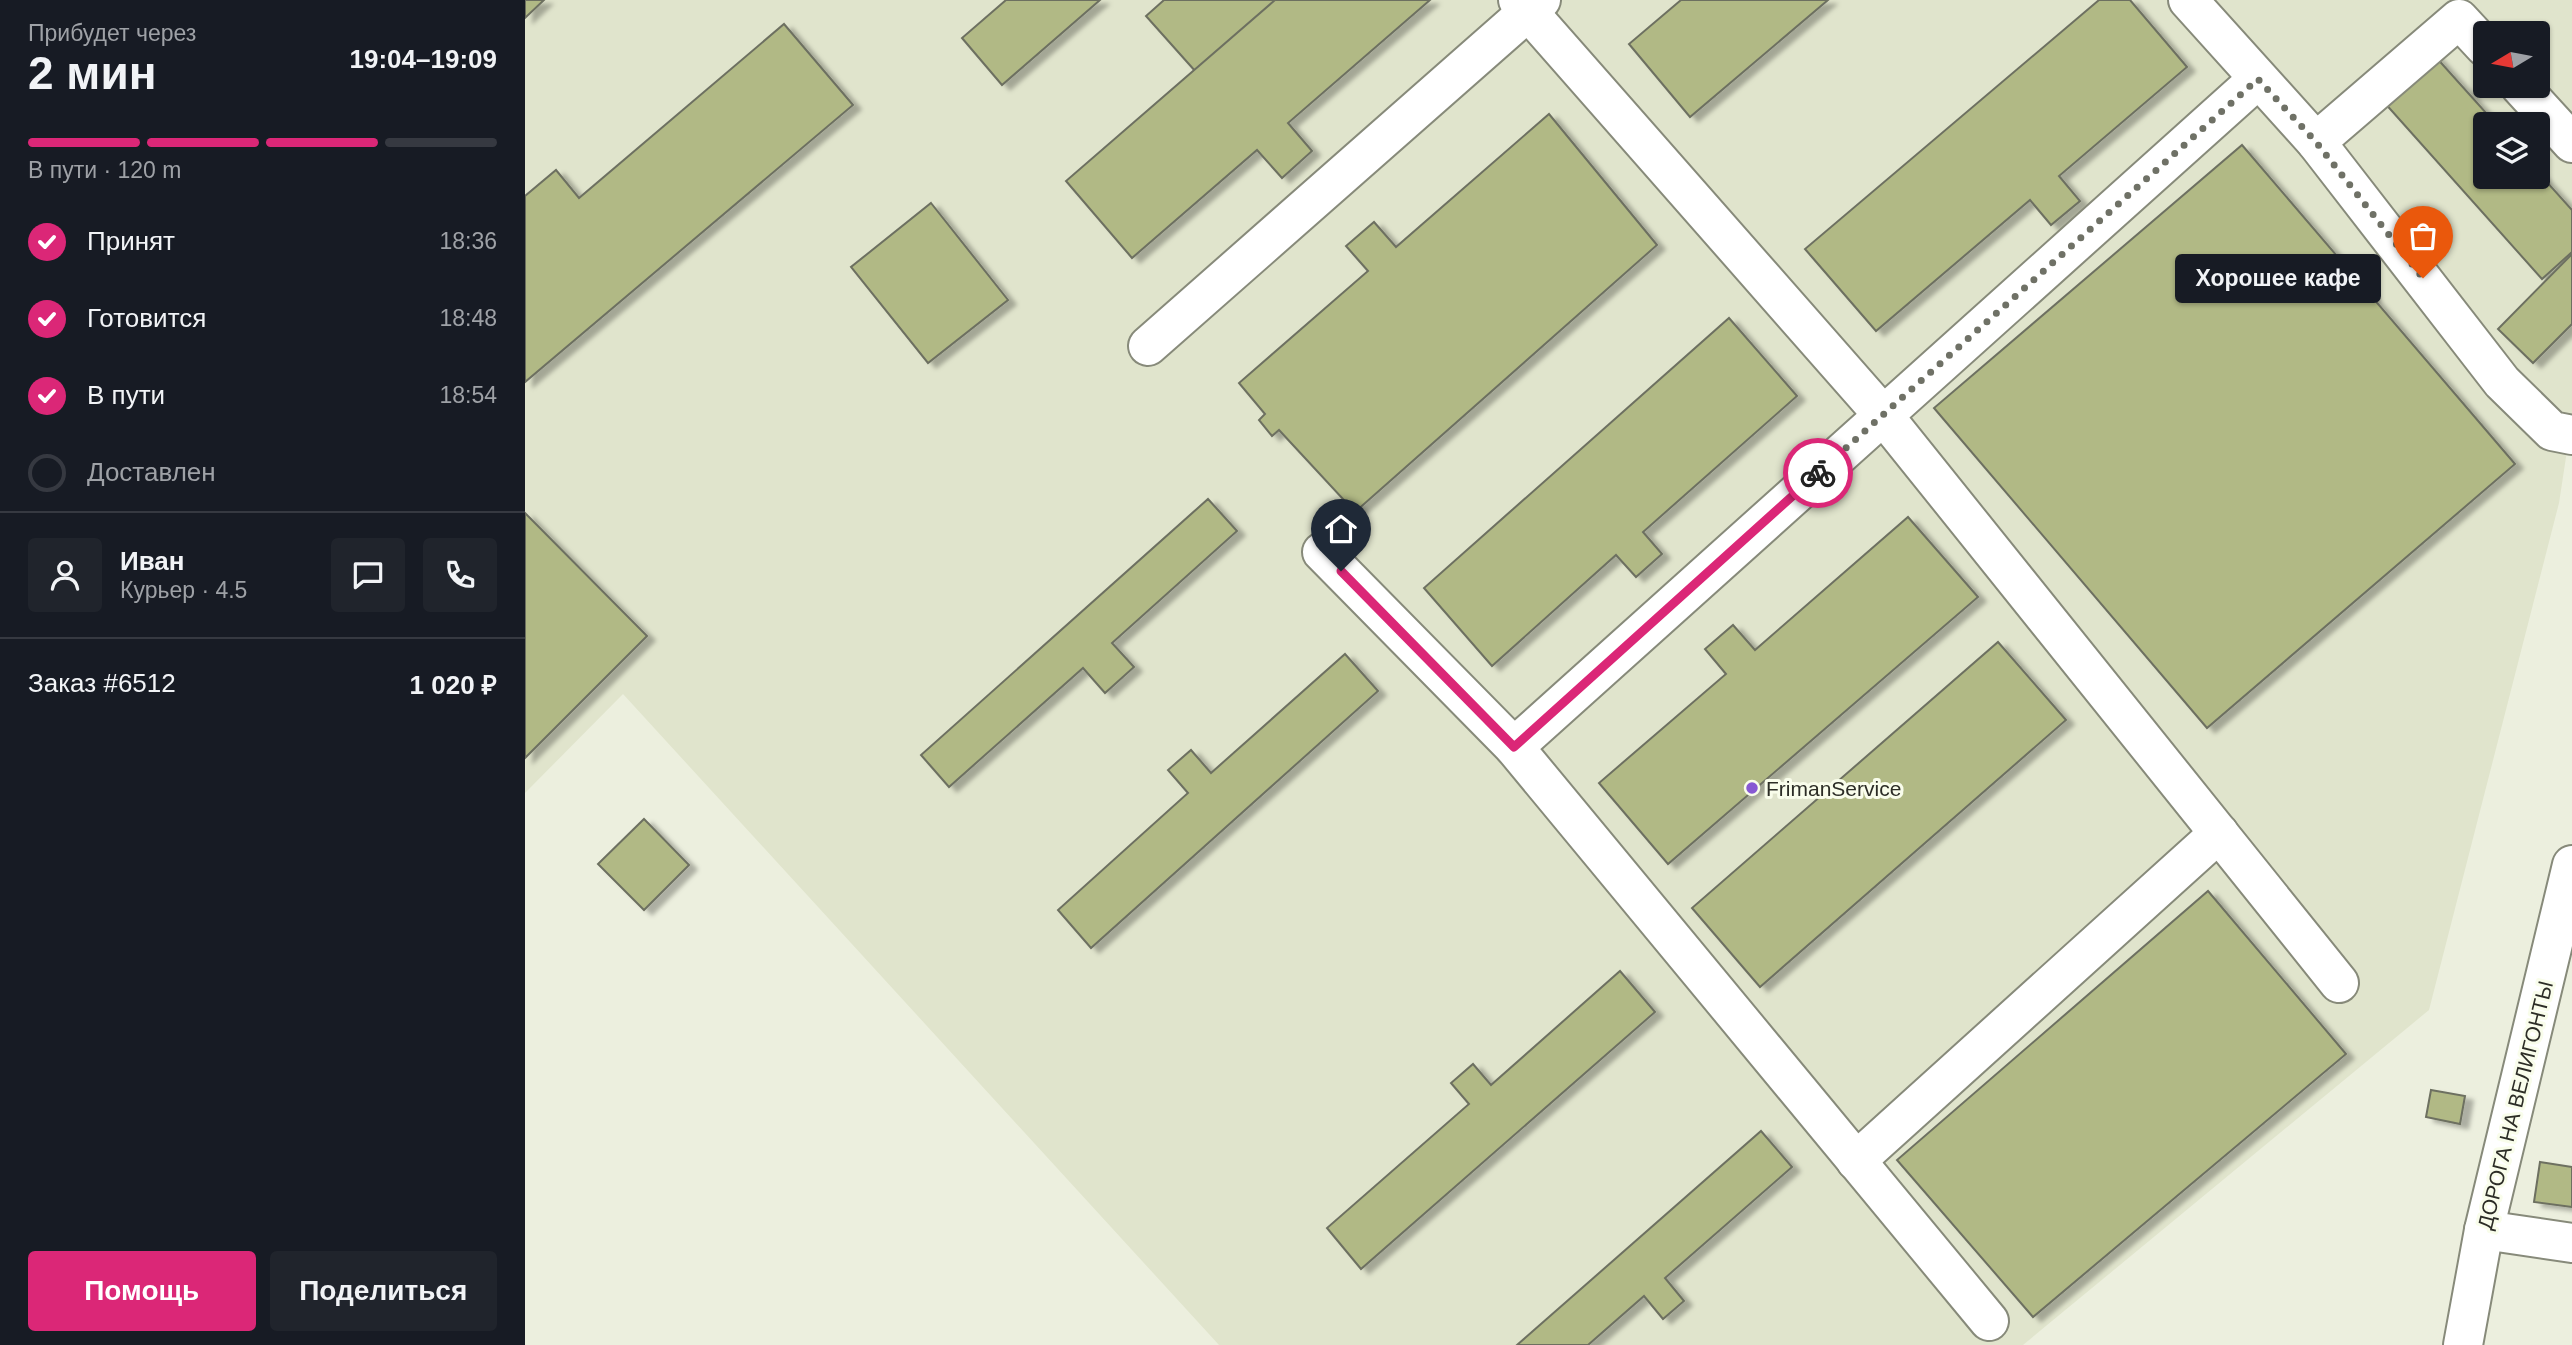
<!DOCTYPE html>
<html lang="ru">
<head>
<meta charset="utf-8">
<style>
	:root { --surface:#171b24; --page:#20242c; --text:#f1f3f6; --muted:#9ea1a6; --line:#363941; --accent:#db2777 }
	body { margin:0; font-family:Helvetica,sans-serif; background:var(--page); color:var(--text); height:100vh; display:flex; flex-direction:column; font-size:26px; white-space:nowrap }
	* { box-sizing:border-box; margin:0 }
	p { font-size:23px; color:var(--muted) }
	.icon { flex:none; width:38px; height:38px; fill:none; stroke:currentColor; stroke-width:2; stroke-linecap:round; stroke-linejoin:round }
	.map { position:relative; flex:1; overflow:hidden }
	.side { display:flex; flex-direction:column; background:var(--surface); width:525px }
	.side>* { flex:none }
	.needle { width:46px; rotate:260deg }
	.buttons { position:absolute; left:1948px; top:21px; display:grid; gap:14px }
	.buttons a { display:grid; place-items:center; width:77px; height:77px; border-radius:7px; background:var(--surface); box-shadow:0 2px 5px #0004; font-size:35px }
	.pin { position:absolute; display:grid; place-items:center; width:60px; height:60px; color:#fff; margin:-72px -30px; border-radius:50% 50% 50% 0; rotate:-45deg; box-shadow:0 0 7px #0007 }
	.pin .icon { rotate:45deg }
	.courier { position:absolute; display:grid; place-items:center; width:70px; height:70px; margin:-35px; border:5px solid #db2777; border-radius:50%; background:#fff; color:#222; box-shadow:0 2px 9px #0007 }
	.bubble { position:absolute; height:49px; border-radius:7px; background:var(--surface); box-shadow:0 2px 5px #0004; font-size:23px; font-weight:700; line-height:49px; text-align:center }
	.overview em { font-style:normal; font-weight:700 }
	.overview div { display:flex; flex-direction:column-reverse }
	.overview { display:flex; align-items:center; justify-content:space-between; height:119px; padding:0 28px }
	h1 { font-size:46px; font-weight:700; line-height:52px }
	.bar { display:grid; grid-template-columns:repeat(4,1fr); gap:10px 7px; align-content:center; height:84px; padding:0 28px }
	.bar i { height:9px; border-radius:5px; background:var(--line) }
	.bar .current { background:var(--accent) }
	.bar p { grid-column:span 4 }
	.line { display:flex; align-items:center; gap:18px; padding:0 28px; border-top:2px solid var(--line) }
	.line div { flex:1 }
	.round { display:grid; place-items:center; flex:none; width:74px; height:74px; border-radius:7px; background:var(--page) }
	ol { padding:0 28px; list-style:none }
	li { display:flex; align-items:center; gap:21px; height:77px }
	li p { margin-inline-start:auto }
	li .icon { padding:7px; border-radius:50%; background:var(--accent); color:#fff; stroke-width:4 }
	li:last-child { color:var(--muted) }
	li i { width:38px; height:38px; border:4px solid var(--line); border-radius:50% }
	.action { display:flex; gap:14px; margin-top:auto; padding:14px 28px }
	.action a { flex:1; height:80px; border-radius:7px; background:var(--accent); color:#fff; font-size:28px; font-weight:700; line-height:80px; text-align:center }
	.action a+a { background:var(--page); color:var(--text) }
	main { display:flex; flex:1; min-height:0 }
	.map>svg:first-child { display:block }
</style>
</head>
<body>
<main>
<section class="side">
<div class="overview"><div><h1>2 мин</h1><p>Прибудет через</p></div><em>19:04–19:09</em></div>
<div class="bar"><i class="current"></i><i class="current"></i><i class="current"></i><i></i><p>В пути · 120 m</p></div>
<ol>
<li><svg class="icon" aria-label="check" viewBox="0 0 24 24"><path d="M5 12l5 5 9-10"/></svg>Принят<p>18:36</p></li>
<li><svg class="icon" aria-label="check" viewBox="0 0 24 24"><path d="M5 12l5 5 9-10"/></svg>Готовится<p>18:48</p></li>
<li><svg class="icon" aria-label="check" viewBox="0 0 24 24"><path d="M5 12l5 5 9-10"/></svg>В пути<p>18:54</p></li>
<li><i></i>Доставлен</li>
</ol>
<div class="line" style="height:126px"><a class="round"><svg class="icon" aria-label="person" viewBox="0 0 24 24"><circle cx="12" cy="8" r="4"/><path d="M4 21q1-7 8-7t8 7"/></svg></a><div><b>Иван</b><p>Курьер · 4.5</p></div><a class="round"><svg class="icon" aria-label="chat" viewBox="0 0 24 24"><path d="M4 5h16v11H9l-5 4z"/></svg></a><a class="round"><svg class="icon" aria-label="phone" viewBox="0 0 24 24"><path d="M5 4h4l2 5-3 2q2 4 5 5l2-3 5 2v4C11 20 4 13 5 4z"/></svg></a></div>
<div class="line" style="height:91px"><div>Заказ #6512</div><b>1 020 ₽</b></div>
<div class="action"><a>Помощь</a><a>Поделиться</a></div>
</section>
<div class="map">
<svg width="2047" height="1345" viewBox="0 0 2047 1345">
	<defs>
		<filter id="shadow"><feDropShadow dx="8" dy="4.5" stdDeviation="2" flood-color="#0004"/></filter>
	</defs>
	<rect width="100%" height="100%" fill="#ecefde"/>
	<path fill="#e0e4cc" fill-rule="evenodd" d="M0,0H2047V418L2034,503L1904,1010L1498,1345H694L98,694L0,793ZM1960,33H2012V86H1960ZM1960,124H2012V177H1960Z"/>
	<g fill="#b1b985" stroke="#6d7061" stroke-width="2" filter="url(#shadow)">
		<polygon points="0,0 19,0 0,18"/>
		<polygon points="481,0 575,0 477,85 437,38"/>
		<polygon points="639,0 752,0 671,72 621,16"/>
		<polygon points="750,0 905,0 763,123 787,151 757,178 732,150 607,258 541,181"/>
		<polygon points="1156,0 1303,0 1165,117 1104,44"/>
		<polygon points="1574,0 1605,0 1662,67 1534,176 1555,201 1526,225 1505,200 1351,331 1280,249"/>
		<polygon points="259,24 328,105 0,382 0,196 31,170 54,198"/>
		<polygon points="1909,55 1971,124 1960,124 1960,177 2012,177 2012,171 2047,210 2047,252 2017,279 1858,101"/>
		<polygon points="1024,114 1132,245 830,512 754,430 747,436 734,420 740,414 714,383 843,271 821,246 849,222 871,247"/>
		<polygon points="1717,145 1990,464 1682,728 1409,408"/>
		<polygon points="406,203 483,300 403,363 326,267"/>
		<polygon points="2047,254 2047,324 2008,363 1973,329"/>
		<polygon points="1204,318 1272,396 1118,532 1137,554 1111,577 1091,555 967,666 899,588"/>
		<polygon points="683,499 712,531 587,643 609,667 580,693 558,668 424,787 396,755"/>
		<polygon points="0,513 122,636 0,758"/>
		<polygon points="1383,517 1453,597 1143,864 1074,783 1201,674 1180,649 1208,625 1230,650"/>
		<polygon points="1473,642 1541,720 1235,987 1167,908"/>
		<polygon points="820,654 853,691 566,948 533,910 663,793 643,770 666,750 686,773"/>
		<polygon points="119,819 164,865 119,910 73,864"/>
		<polygon points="1683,891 1821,1054 1508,1317 1372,1160"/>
		<polygon points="1095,971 1130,1012 836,1269 802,1228 944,1104 926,1083 948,1064 966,1085"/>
		<polygon points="1906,1090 1940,1096 1935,1124 1901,1117"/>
		<polygon points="1236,1131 1267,1167 1140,1278 1159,1301 1138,1319 1119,1296 1063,1345 992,1345"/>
		<polygon points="2015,1162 2047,1167 2047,1207 2009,1202"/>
	</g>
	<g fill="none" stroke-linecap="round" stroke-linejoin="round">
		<g stroke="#878a7a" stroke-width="42">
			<g id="minor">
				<polyline points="993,0 1358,415 1814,983"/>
				<polyline points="1663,0 1791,142 1977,382 2027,431 2047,435"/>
				<polyline points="1995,86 2047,143"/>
				<polyline points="1791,142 1934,19 1960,47"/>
				<polyline points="623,346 1016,0"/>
				<polyline points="797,552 989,747"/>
				<polyline points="1331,1161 1694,833"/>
				<polyline points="1959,1230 2047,1243"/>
				<polyline points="1464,1321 989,747 1733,79"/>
				<polyline points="1938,1345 1959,1230 2047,865"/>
			</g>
		</g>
		<use href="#minor" stroke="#fff" stroke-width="38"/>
	</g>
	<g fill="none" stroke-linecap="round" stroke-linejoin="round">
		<polyline stroke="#6f7166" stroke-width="7" stroke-dasharray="0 12.6" points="1293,473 1733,79 1791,142 1898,278"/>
		<polyline stroke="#db2777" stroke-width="9" points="816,571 989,747 1293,473"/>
	</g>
	<circle fill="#8759d3" stroke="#f9fdeb" stroke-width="2.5" cx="1227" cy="788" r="7"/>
	<g text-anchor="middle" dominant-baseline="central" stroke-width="6" stroke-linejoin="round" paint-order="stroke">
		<g font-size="21" fill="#2c2d26" stroke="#f9fdeb" text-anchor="start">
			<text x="1241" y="788">FrimanService</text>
		</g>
		<g font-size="21" fill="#2c2d26" stroke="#f9fdeb">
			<text transform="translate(1990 1105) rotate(-76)">ДОРОГА НА ВЕЛИГОНТЫ</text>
		</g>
	</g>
</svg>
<div class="buttons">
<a><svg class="needle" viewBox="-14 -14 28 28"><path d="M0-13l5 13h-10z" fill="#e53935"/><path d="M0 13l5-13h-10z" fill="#9ea1a6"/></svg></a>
<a><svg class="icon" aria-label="layers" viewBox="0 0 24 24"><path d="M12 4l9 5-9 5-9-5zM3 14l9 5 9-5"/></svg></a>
</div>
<div class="pin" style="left:1898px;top:278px;background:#ea580c"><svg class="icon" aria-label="bag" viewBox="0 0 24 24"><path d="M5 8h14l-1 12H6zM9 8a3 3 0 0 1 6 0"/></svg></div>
<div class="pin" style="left:816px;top:571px;background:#1f2937"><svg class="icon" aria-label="home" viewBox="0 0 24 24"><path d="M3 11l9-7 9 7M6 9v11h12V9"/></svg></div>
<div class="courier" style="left:1293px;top:473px"><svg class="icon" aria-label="bike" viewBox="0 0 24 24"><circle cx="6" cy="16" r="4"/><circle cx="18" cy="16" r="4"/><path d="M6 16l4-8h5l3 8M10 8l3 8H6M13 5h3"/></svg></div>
<div class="bubble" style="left:1650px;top:254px;width:206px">Хорошее кафе</div>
</div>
</main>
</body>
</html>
